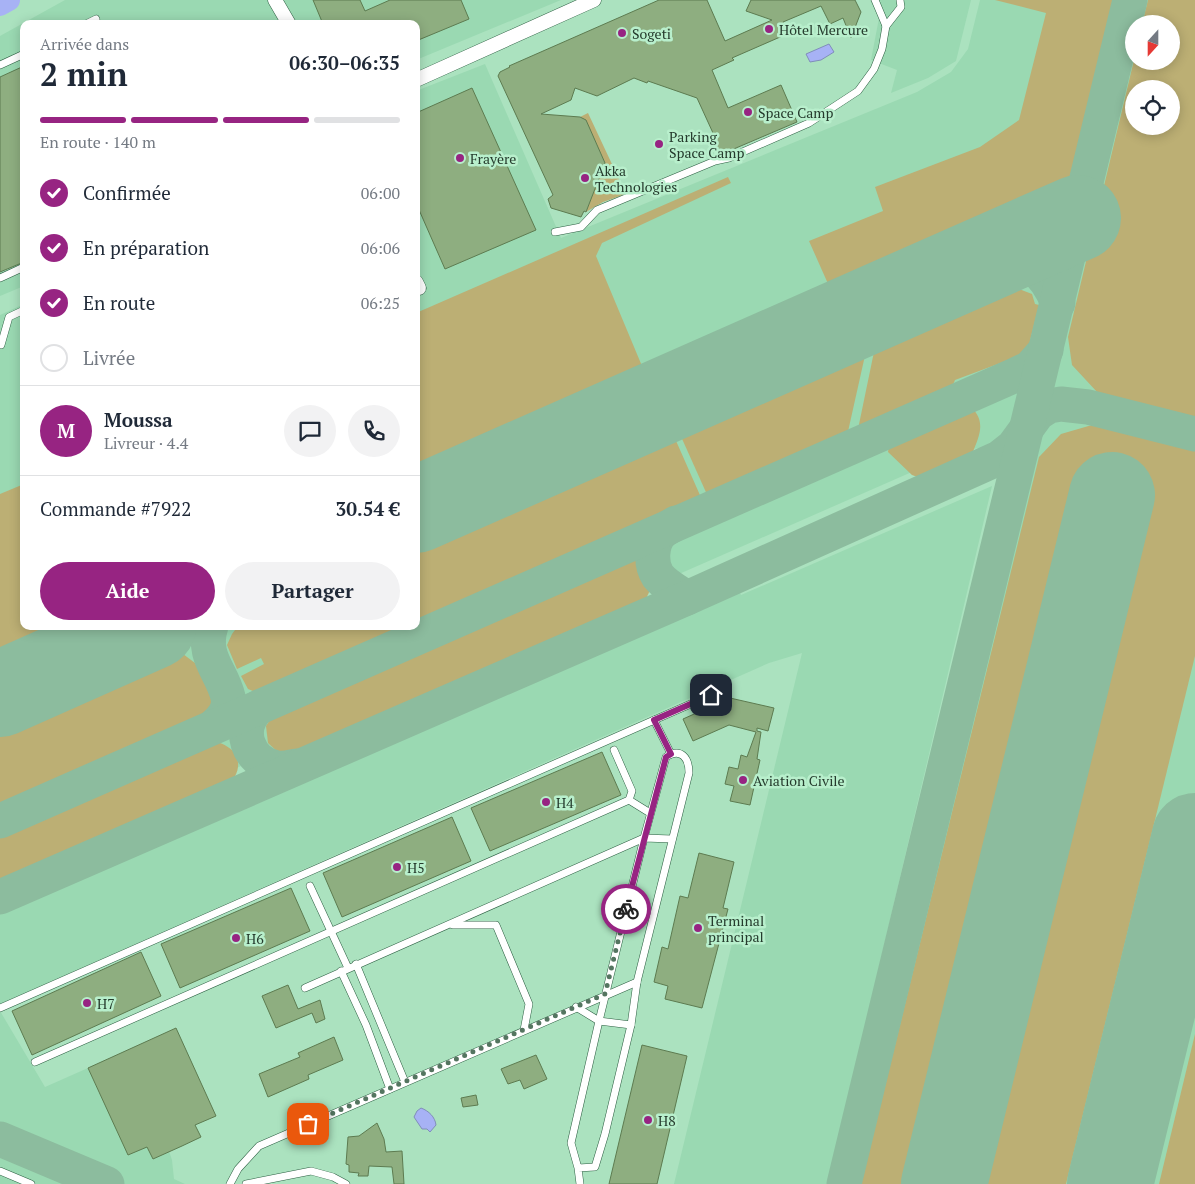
<!DOCTYPE html>
<html lang="fr">
<head>
<meta charset="utf-8">
<style>
	:root { --surface:#fff; --page:#f2f2f3; --text:#1f2937; --muted:#747a83; --line:#e0e1e3; --accent:#972482 }
	body { margin:0; font-family:"PT Serif",serif; background:var(--page); color:var(--text); height:100vh; display:flex; flex-direction:column; font-size:19px; white-space:nowrap }
	* { box-sizing:border-box; margin:0 }
	p { font-size:16px; color:var(--muted) }
	.icon { flex:none; width:28px; height:28px; fill:none; stroke:currentColor; stroke-width:2; stroke-linecap:round; stroke-linejoin:round }
	.map { position:relative; flex:1; overflow:hidden }
	.side { position:absolute; left:20px; top:20px; width:400px; height:610px; display:flex; flex-direction:column; background:var(--surface); border-radius:10px; box-shadow:0 2px 12px #0003 }
	.side>* { flex:none }
	.needle { width:32px; rotate:201deg }
	.controls { position:absolute; left:1125px; top:15px; display:grid; gap:10px }
	.controls a { display:grid; place-items:center; width:55px; height:55px; border-radius:50%; background:var(--surface); box-shadow:0 2px 12px #0003; font-size:25px }
	.pin { position:absolute; display:grid; place-items:center; width:42px; height:42px; color:#fff; margin:-21px; border-radius:10px; box-shadow:0 2px 8px #0006 }
	.courier { position:absolute; display:grid; place-items:center; width:50px; height:50px; margin:-25px; border:4px solid #972482; border-radius:50%; background:#fff; color:#222; box-shadow:0 1px 6px #0007 }
	.overview em { font-style:normal; font-weight:700 }
	.overview div { display:flex; flex-direction:column-reverse }
	.overview { display:flex; align-items:center; justify-content:space-between; height:85px; padding:0 20px }
	h1 { font-size:32px; font-weight:700; line-height:38px }
	.bar { display:grid; grid-template-columns:repeat(4,1fr); gap:8px 5px; align-content:center; height:60px; padding:0 20px }
	.bar i { height:6px; border-radius:4px; background:var(--line) }
	.bar .on { background:var(--accent) }
	.bar p { grid-column:span 4 }
	.line { display:flex; align-items:center; gap:12px; padding:0 20px; border-top:1px solid var(--line) }
	.line div { flex:1 }
	.round { display:grid; place-items:center; flex:none; width:52px; height:52px; border-radius:26px; background:var(--page) }
	ol { padding:0 20px; list-style:none }
	li { display:flex; align-items:center; gap:15px; height:55px }
	li p { margin-inline-start:auto }
	li .icon { padding:5px; border-radius:50%; background:var(--accent); color:#fff; stroke-width:4 }
	li:last-child { color:var(--muted) }
	li i { width:28px; height:28px; border:2px solid var(--line); border-radius:50% }
	.cta { display:flex; gap:10px; margin-top:auto; padding:10px 20px }
	.cta a { flex:1; height:58px; border-radius:30px; background:var(--accent); color:#fff; font-size:20px; font-weight:700; line-height:58px; text-align:center }
	.cta a+a { background:var(--page); color:var(--text) }
	.map>svg:first-child { display:block }
</style>
</head>
<body>
<div class="map">
<svg width="1195" height="1184" viewBox="0 0 1195 1184">
	<rect width="100%" height="100%" fill="#abe2bf"/>
	<g fill="#9ad9b2" fill-rule="evenodd">
		<polygon points="65,0 561,0 416,60 416,24 24,24 24,286 0,296 0,36"/>
		<polygon points="870,0 971,0 956,61 928,78 891,93 897,70 871,60 879,18"/>
		<path d="M980,0H1195V1184H859L1040,442L962,450L216,777L0,876V315L24,304V626H416V91L485,64L561,238L917,92L951,72L968,49ZM1134,24H1171V61H1134ZM1134,89H1171V126H1134Z"/>
		<polygon points="992,486 828,1184 674,1184 802,653 769,663 0,1004 0,897 731,572 741,595"/>
		<polygon points="0,1011 45,1087 88,1068 99,1093 174,1076 156,1112 172,1160 174,1179 185,1184 0,1184"/>
	</g>
	<g fill="#bcaf74" fill-rule="evenodd">
		<polygon points="995,0 1115,0 1069,180 1059,192 1030,207 917,256 839,292 829,286 809,241 883,211 875,187 980,147 1019,120 1046,13"/>
		<path d="M1148,0H1195V418L1098,393L1072,365L1068,337L1134,60V61H1171V24H1142ZM1134,89H1171V126H1134Z"/>
		<polygon points="588,113 626,194 603,202 586,212 605,163 586,121 580,117"/>
		<polygon points="728,177 731,183 602,243 596,256 647,378 416,479 416,313"/>
		<polygon points="1003,289 1019,289 1032,294 1035,304 1039,305 1027,353 955,380 949,394 857,434 875,347"/>
		<polygon points="866,351 847,436 709,499 679,432"/>
		<path d="M969,405C988,422 979,436 971,457L923,479L912,475L888,452L890,440Z"/>
		<polygon points="1092,425 1195,449 1195,656 1066,1184 861,1184 1039,457 1061,434"/>
		<polygon points="673,434 703,502 272,691 260,694 248,689 241,676 264,664 261,658 237,669 227,645 232,634 238,626 416,626 416,547"/>
		<polygon points="24,484 24,626 80,626 0,661 0,494"/>
		<polygon points="623,559 637,560 647,573 651,588 645,601 295,755 280,754 268,743 266,726 277,709"/>
		<polygon points="167,653 183,654 195,663 212,699 209,713 198,725 0,811 0,726"/>
		<path d="M206,740C237,743 250,765 225,789L0,889V831Z"/>
		<polygon points="1195,1034 1195,1184 1159,1184"/>
	</g>
	<g fill="#a7b2f5" stroke="#808eb9">
		<polygon points="829,44 834,52 821,60 810,62 806,54"/>
		<path d="M421,1108C429,1111 435,1117 436,1125L430,1132L427,1129H422L414,1117L417,1111Z"/>
	</g>
	<g fill="none" stroke-linecap="round" stroke-linejoin="round">
		<polyline stroke="#a7b2f5" stroke-width="22" points="0,5 9,0"/>
		<g stroke="#8cbc9e" stroke-width="35">
			<path d="M988,257C1026,258 1043,267 1058,303"/>
			<path d="M676,523C671,526 666,529 662,532C651,542 650,564 658,576C665,585 678,592 687,598"/>
			<path d="M211,626C201,657 222,671 228,697C231,709 222,720 213,727"/>
			<path d="M259,707C235,728 248,763 277,768C284,769 291,767 297,766"/>
			<polyline points="0,821 1013,376 1030,368 1046,350"/>
			<polyline points="0,897 687,598 999,458 1013,447 1038,413 1049,406 1061,404 1088,407 1195,434"/>
			<polyline points="0,1139 107,1184"/>
			<polyline points="844,1184 1130,0"/>
		</g>
		<g stroke="#8cbc9e" stroke-width="86">
			<polyline points="416,510 1078,218"/>
			<polyline points="0,694 153,626"/>
			<polyline points="944,1184 1112,495"/>
			<polyline points="1110,1184 1195,836"/>
		</g>
	</g>
	<g fill="#8eae80" stroke="#5d7b50">
		<polygon points="313,0 360,0 365,11 390,0 461,0 469,19 416,41 416,24 323,24"/>
		<polygon points="659,0 707,0 725,41 772,20 746,11 751,0 855,0 861,12 851,38 843,18 830,24 821,6 783,22 787,34 732,58 734,60 712,70 728,108 781,85 797,122 722,154 720,154 711,134 713,133 697,98 648,81 647,83 634,78 597,96 575,88 571,100 541,114 580,117 586,120 605,163 586,212 584,211 581,217 551,208 548,199 553,195 498,76 500,72 510,67 509,66"/>
		<polygon points="24,66 24,262 0,272 0,77"/>
		<polygon points="472,88 536,230 445,269 416,203 416,113"/>
		<polygon points="730,698 774,708 768,731 757,728 757,731 761,732 757,759 760,760 750,805 730,801 734,786 725,784 729,767 738,769 741,755 747,757 756,732 729,725 693,741 683,719"/>
		<polygon points="602,752 621,795 490,851 471,808"/>
		<polygon points="452,817 471,861 342,917 323,873"/>
		<polygon points="699,853 734,862 723,908 728,909 702,1008 665,999 668,986 654,982 662,947 668,949 680,896 688,898"/>
		<polygon points="291,888 310,931 180,988 161,944"/>
		<polygon points="141,952 161,996 32,1055 12,1011"/>
		<polygon points="288,985 298,1009 320,1000 325,1019 316,1023 312,1013 276,1028 262,996"/>
		<polygon points="176,1028 216,1116 195,1125 201,1137 182,1146 153,1159 147,1147 128,1155 88,1068"/>
		<polygon points="334,1037 343,1060 308,1075 309,1079 268,1097 259,1074 300,1057 298,1053"/>
		<polygon points="642,1045 687,1056 657,1184 609,1184"/>
		<polygon points="536,1055 547,1079 524,1089 520,1080 508,1084 501,1069"/>
		<polygon points="476,1095 478,1105 463,1107 461,1098"/>
		<polygon points="377,1123 384,1139 386,1152 402,1151 404,1184 394,1184 392,1167 369,1166 368,1176 358,1176 359,1173 349,1172 349,1165 346,1164 348,1137 359,1136"/>
	</g>
	<g fill="none" stroke-linecap="round" stroke-linejoin="round">
		<g stroke="#2c5f42" stroke-width="8">
			<g id="service">
				<polyline points="86,24 96,19"/>
				<polyline points="886,26 901,7 900,0"/>
				<polyline points="0,65 24,54"/>
				<polyline points="555,232 581,227 597,210 715,161 729,158 809,123 858,91 874,69 882,49 886,26 875,0"/>
				<polyline points="0,278 24,267"/>
				<polyline points="1,345 9,317 24,310"/>
				<polyline points="654,720 671,754"/>
				<polyline points="614,750 632,791 629,800"/>
				<polyline points="310,886 348,968"/>
				<polyline points="453,925 496,925 529,1004 524,1030"/>
				<polyline points="356,964 405,1082"/>
				<polyline points="341,971 366,1025 390,1089"/>
				<polyline points="305,988 644,838 672,839"/>
				<polyline points="576,1007 599,1021 631,1025"/>
				<polyline points="0,1008 711,695"/>
				<polyline points="35,1062 629,800 650,813"/>
				<path d="M578,1168L595,1167L605,1134L631,1025L637,982L689,773C689,758 681,747 666,757L644,838L599,1021L571,1143L578,1168L580,1184"/>
				<polyline points="0,1171 31,1184"/>
				<polyline points="230,1184 238,1169 259,1146 637,982"/>
				<polyline points="246,1184 311,1171 333,1177 346,1184"/>
			</g>
		</g>
		<g stroke="#2c5f42" stroke-width="15">
			<g id="minor">
				<polyline points="275,0 289,24"/>
				<polyline points="416,80 594,0"/>
				<polyline points="416,282 419,288"/>
			</g>
		</g>
		<use href="#service" stroke="#fff" stroke-width="7"/>
		<use href="#minor" stroke="#fff" stroke-width="14"/>
	</g>
	<g fill="none" stroke-linecap="round" stroke-linejoin="round">
		<polyline stroke="#547560" stroke-width="5" stroke-dasharray="0 9" points="308,1124 605,994 626,909"/>
		<polyline stroke="#972482" stroke-width="6" points="626,909 664,765 666,757 671,754 654,720 711,695"/>
	</g>
	<g fill="#972482" stroke="#b8efcc" stroke-width="2">
		<circle cx="769" cy="29" r="5"/>
		<circle cx="622" cy="33" r="5"/>
		<circle cx="748" cy="112" r="5"/>
		<circle cx="659" cy="144" r="5"/>
		<circle cx="460" cy="158" r="5"/>
		<circle cx="585" cy="178" r="5"/>
		<circle cx="743" cy="780" r="5"/>
		<circle cx="546" cy="802" r="5"/>
		<circle cx="397" cy="867" r="5"/>
		<circle cx="698" cy="928" r="5"/>
		<circle cx="236" cy="938" r="5"/>
		<circle cx="87" cy="1003" r="5"/>
		<circle cx="648" cy="1120" r="5"/>
	</g>
	<g text-anchor="middle" dominant-baseline="central" stroke-width="5" stroke-linejoin="round" paint-order="stroke">
		<g font-size="14" fill="#253b2d" stroke="#b8efcc" text-anchor="start">
			<text x="779" y="29">Hôtel Mercure</text>
			<text x="632" y="33">Sogeti</text>
			<text x="758" y="112">Space Camp</text>
			<text x="669" y="136">Parking<tspan x="669" dy="16">Space Camp</tspan></text>
			<text x="470" y="158">Frayère</text>
			<text x="595" y="170">Akka<tspan x="595" dy="16">Technologies</tspan></text>
			<text x="753" y="780">Aviation Civile</text>
			<text x="556" y="802">H4</text>
			<text x="407" y="867">H5</text>
			<text x="708" y="920">Terminal<tspan x="708" dy="16">principal</tspan></text>
			<text x="246" y="938">H6</text>
			<text x="97" y="1003">H7</text>
			<text x="658" y="1120">H8</text>
		</g>
	</g>
</svg>
<div class="controls">
<a><svg class="needle" viewBox="-14 -14 28 28"><path d="M0-13l5 13h-10z" fill="#e53935"/><path d="M0 13l5-13h-10z" fill="#747a83"/></svg></a>
<a><svg class="icon" aria-label="locate" viewBox="0 0 24 24"><circle cx="12" cy="12" r="6"/><path d="M12 2v4M12 18v4M2 12h4M18 12h4"/></svg></a>
</div>
<div class="pin" style="left:308px;top:1124px;background:#ea580c"><svg class="icon" aria-label="bag" viewBox="0 0 24 24"><path d="M5 8h14l-1 12H6zM9 8a3 3 0 0 1 6 0"/></svg></div>
<div class="pin" style="left:711px;top:695px;background:#1f2937"><svg class="icon" aria-label="home" viewBox="0 0 24 24"><path d="M3 11l9-7 9 7M6 9v11h12V9"/></svg></div>
<div class="courier" style="left:626px;top:909px"><svg class="icon" aria-label="bike" viewBox="0 0 24 24"><circle cx="6" cy="16" r="4"/><circle cx="18" cy="16" r="4"/><path d="M6 16l4-8h5l3 8M10 8l3 8H6M13 5h3"/></svg></div>
<section class="side">
<div class="overview"><div><h1>2 min</h1><p>Arrivée dans</p></div><em>06:30–06:35</em></div>
<div class="bar"><i class="on"></i><i class="on"></i><i class="on"></i><i></i><p>En route · 140 m</p></div>
<ol>
<li><svg class="icon" aria-label="check" viewBox="0 0 24 24"><path d="M5 12l5 5 9-10"/></svg>Confirmée<p>06:00</p></li>
<li><svg class="icon" aria-label="check" viewBox="0 0 24 24"><path d="M5 12l5 5 9-10"/></svg>En préparation<p>06:06</p></li>
<li><svg class="icon" aria-label="check" viewBox="0 0 24 24"><path d="M5 12l5 5 9-10"/></svg>En route<p>06:25</p></li>
<li><i></i>Livrée</li>
</ol>
<div class="line" style="height:90px"><b class="round" style="background:var(--accent);color:#fff">M</b><div><b>Moussa</b><p>Livreur · 4.4</p></div><a class="round"><svg class="icon" aria-label="chat" viewBox="0 0 24 24"><path d="M4 5h16v11H9l-5 4z"/></svg></a><a class="round"><svg class="icon" aria-label="phone" viewBox="0 0 24 24"><path d="M5 4h4l2 5-3 2q2 4 5 5l2-3 5 2v4C11 20 4 13 5 4z"/></svg></a></div>
<div class="line" style="height:65px"><div>Commande #7922</div><b>30.54 €</b></div>
<div class="cta"><a>Aide</a><a>Partager</a></div>
</section>
</div>
</body>
</html>
